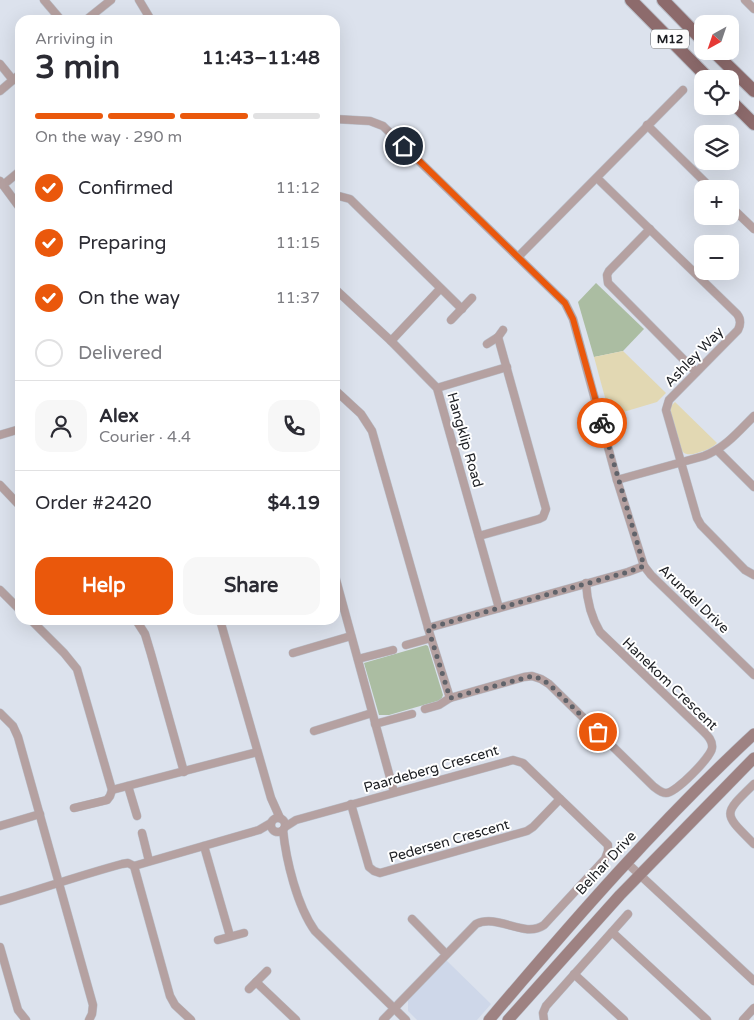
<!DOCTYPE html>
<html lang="en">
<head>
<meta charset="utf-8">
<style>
	:root { --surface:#fff; --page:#f7f7f7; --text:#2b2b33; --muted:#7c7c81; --line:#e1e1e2; --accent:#ea580c }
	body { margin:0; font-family:"Varela Round",sans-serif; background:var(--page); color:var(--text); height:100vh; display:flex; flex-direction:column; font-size:19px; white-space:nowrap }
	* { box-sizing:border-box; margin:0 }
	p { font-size:16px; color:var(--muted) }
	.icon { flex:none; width:28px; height:28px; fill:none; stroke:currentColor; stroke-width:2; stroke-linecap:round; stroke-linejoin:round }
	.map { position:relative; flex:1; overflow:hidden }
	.sheet { position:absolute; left:15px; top:15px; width:325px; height:610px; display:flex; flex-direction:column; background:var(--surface); border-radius:15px; box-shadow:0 5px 20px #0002 }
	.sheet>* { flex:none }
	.needle { width:32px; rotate:220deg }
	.fabs { position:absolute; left:694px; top:15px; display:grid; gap:10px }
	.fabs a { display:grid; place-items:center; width:45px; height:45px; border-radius:10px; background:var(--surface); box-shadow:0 5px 20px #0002; font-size:25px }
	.pin { position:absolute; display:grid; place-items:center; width:42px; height:42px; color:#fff; margin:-21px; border:2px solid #fff; border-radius:50%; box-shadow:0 1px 5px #0007 }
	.courier { position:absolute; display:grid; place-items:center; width:50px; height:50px; margin:-25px; border:4px solid #ea580c; border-radius:50%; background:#fff; color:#222; box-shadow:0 1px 6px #0007 }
	.summary em { font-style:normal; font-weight:700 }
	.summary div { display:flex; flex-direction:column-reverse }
	.summary { display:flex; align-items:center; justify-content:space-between; height:85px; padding:0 20px }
	h1 { font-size:32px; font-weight:700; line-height:38px }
	.bar { display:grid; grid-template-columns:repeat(4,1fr); gap:8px 5px; align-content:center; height:60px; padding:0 20px }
	.bar i { height:6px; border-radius:4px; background:var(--line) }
	.bar .active { background:var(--accent) }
	.bar p { grid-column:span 4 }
	.line { display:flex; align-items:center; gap:12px; padding:0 20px; border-top:1px solid var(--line) }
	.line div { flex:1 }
	.round { display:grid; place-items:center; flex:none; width:52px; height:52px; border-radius:15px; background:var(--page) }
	ol { padding:0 20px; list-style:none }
	li { display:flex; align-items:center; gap:15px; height:55px }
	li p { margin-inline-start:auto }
	li .icon { padding:5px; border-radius:50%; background:var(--accent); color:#fff; stroke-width:4 }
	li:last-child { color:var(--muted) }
	li i { width:28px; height:28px; border:2px solid var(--line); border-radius:50% }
	.action { display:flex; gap:10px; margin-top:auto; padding:10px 20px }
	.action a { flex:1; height:58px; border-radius:15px; background:var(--accent); color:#fff; font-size:20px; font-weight:700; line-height:58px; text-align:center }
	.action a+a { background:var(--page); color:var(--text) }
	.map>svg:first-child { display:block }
</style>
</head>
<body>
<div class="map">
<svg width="754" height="1020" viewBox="0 0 754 1020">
	<rect width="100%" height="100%" fill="#dce2ed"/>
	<polygon fill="#ced7e9" points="446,960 491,1004 477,1020 417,1020 408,1011 408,1000"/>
	<g fill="#abbda2">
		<polygon points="596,283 644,329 623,351 594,357 578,302"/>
		<polygon points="426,645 428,646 443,695 441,700 389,715 379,715 364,663"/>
	</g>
	<g fill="#e2d8b3">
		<polygon points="623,351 666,393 657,402 610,416 594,357"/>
		<path d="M675,402L717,443C712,448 707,450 700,452C679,460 679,446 675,429C673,421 670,414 671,406Z"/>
	</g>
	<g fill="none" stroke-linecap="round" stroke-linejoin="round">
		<g stroke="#babfc9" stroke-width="9">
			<g id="minor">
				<polyline points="44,0 61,20"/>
				<polyline points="139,0 151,20"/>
				<polyline points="745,0 754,9"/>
				<polyline points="86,20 111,0"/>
				<polyline points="0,64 13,80"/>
				<polyline points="0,91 20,74"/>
				<polyline points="335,119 370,121 383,126 565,303 573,319 617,480 644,566 651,575 754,675"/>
				<polyline points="647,125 712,189"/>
				<path d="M597,178L737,314C741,319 741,324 738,330L669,400L666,410L697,518L701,525L745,570L754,575"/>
				<polyline points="0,181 20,208"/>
				<polyline points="3,185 20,171"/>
				<polyline points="335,195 350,199 462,309"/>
				<polyline points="730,206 754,229"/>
				<polyline points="650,229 609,271 607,275 608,283 696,372"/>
				<polyline points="518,257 683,90"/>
				<polyline points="335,289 391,341 437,388 499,608"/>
				<polyline points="451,320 472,298"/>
				<polyline points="391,341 440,289"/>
				<polyline points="487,344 498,337 503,330"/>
				<polyline points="437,388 507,367"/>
				<polyline points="335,390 361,414 372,431 431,638 450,698"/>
				<polyline points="0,435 20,429"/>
				<polyline points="717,450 754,487"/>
				<path d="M617,480L704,456C725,448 738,432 754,416"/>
				<polyline points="0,485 20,506"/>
				<polyline points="479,536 539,519 543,517 546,509 498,337"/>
				<polyline points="335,576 394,792"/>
				<polyline points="0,590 20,610"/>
				<polyline points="31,620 64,653 77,669 112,790 110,796 107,800 74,808"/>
				<polyline points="136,620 145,634 151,654 184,772"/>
				<polyline points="220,620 271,798 280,818"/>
				<polyline points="428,628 628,572 644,566"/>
				<polyline points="406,645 431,638"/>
				<polyline points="293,653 351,636"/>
				<polyline points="358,659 393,650"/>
				<path d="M425,709L439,705L450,698L524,677L532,676L541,679L549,684L653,786C657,789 661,793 666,793C676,793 711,757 712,748C713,741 708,736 703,731L600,632C591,617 587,601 586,583"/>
				<polyline points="0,713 13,726 18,737 93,1005 92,1014 89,1020"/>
				<polyline points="375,724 412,714"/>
				<polyline points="314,731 372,713"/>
				<path d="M754,784C722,815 723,813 754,844"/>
				<polyline points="128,786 137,816"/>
				<polyline points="112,790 257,752"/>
				<polyline points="351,804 369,867 374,871 380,873 527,831 533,827 560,799"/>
				<circle cx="278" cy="825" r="7"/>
				<polyline points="0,826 40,814"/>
				<path d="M285,827L296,820L513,760L523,763L608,845V851L605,859L544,925C524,939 498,913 476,924L383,1020"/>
				<path d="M283,830C286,860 297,906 315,931L406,1020"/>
				<polyline points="142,833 149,861"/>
				<polyline points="204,846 230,936"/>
				<polyline points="626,862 754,981"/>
				<polyline points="134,866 170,996 175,1005 191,1020"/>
				<path d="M0,901C41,889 81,875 122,864L128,863L134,866L259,830L271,823"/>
				<polyline points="412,919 446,954"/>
				<polyline points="612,932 707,1020"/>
				<polyline points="218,940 244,933"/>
				<polyline points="0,947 18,1010 26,1020"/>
				<polyline points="574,974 624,1020"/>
				<polyline points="256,982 296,1020"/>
				<polyline points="249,989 267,971"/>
				<polyline points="544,1020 543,1013 546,1006 628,914"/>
				<polyline points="743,1020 754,1008"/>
			</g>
		</g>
		<g stroke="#babfc9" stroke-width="12">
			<g id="secondary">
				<path d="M489,1020C573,921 658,823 754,734"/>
				<polyline points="508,1020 620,895 754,758"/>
			</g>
		</g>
		<g stroke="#babfc9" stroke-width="14">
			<g id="primary">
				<polyline points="631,0 709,79"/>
				<polyline points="663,0 702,40"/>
				<polyline points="713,51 754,91"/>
				<polyline points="730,100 754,124"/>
			</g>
		</g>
		<use href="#minor" stroke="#b5a1a1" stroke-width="8"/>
		<use href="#secondary" stroke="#9e8282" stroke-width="11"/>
		<use href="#primary" stroke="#8d6b6c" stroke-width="12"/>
	</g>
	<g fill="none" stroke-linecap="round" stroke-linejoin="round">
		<polyline stroke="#60636a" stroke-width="5" stroke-dasharray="0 9" points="598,732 549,684 541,679 532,676 450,698 428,628 628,572 644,566 602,423"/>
		<polyline stroke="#ea580c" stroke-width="6" points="404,146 565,303 573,319 602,423"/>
	</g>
	<g text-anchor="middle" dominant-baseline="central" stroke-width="4" stroke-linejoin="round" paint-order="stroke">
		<rect fill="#fff" stroke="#616265" stroke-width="1" x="651" y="29.5" width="38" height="19" rx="4"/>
		<g font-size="12" font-weight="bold" fill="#1d1f23">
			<text x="670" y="39">M12</text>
		</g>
		<g font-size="14" fill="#1d1f23" stroke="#fff">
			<text transform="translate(694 357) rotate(-46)">Ashley Way</text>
			<text transform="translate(465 440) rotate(74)">Hangklip Road</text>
			<text transform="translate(694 599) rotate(44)">Arundel Drive</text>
			<text transform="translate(670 684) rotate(44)">Hanekom Crescent</text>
			<text transform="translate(431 769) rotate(-16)">Paardeberg Crescent</text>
			<text transform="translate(449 841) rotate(-16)">Pedersen Crescent</text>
			<text transform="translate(606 863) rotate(-47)">Belhar Drive</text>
		</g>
	</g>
</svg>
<div class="fabs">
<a><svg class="needle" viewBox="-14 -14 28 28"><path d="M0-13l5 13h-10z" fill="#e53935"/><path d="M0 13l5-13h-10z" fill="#7c7c81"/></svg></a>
<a><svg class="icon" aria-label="locate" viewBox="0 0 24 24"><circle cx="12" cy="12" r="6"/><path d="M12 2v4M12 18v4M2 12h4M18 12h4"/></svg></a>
<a><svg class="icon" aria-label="layers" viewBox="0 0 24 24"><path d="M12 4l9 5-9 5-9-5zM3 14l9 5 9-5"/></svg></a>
<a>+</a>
<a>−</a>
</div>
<div class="pin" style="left:598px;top:732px;background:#ea580c"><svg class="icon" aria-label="bag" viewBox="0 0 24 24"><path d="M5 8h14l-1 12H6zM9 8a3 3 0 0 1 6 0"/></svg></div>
<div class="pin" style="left:404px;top:146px;background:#1f2937"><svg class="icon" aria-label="home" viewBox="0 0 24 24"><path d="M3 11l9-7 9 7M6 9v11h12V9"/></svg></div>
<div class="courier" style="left:602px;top:423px"><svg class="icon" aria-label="bike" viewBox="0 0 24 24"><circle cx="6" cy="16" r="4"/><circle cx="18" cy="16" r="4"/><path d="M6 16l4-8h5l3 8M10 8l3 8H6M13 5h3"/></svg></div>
<section class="sheet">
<div class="summary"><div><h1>3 min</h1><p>Arriving in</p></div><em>11:43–11:48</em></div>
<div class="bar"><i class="active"></i><i class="active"></i><i class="active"></i><i></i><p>On the way · 290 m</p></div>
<ol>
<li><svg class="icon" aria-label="check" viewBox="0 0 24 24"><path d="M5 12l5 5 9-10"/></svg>Confirmed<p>11:12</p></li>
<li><svg class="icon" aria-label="check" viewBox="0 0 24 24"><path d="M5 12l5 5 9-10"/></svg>Preparing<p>11:15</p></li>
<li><svg class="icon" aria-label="check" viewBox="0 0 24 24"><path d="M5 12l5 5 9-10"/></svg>On the way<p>11:37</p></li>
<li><i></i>Delivered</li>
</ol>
<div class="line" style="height:90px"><a class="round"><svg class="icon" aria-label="person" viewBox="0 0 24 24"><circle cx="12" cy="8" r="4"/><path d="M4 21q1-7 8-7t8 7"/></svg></a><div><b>Alex</b><p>Courier · 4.4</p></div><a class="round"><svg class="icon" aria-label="phone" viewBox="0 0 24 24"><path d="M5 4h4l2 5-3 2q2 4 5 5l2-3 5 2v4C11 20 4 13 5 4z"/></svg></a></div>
<div class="line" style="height:65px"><div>Order #2420</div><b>$4.19</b></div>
<div class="action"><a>Help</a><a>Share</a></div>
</section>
</div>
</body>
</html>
